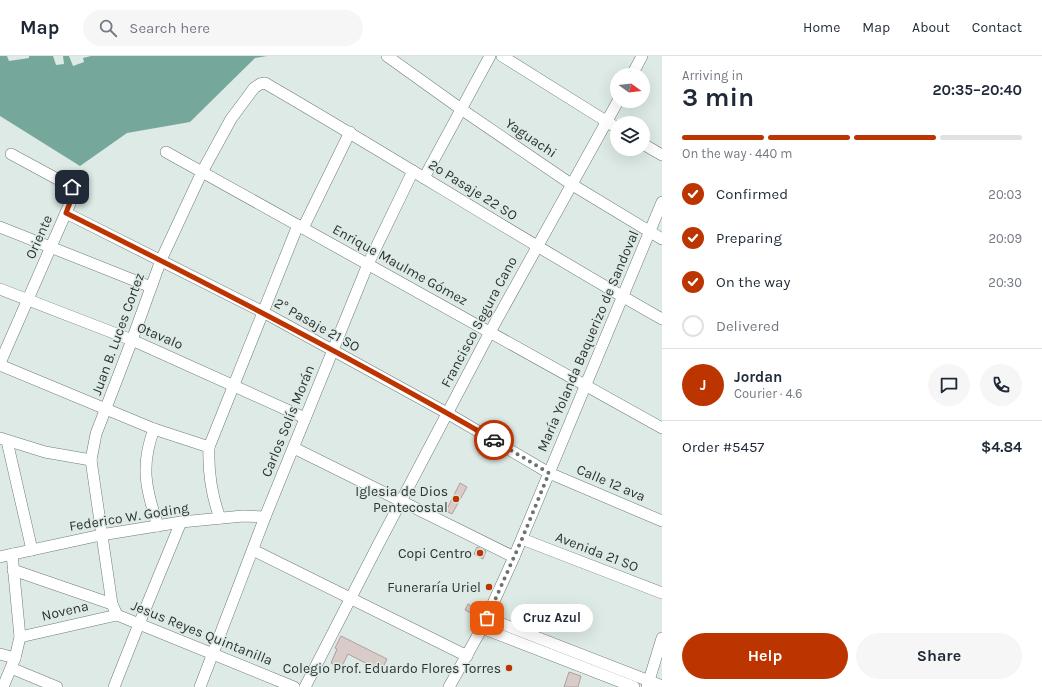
<!DOCTYPE html>
<html lang="en">
<head>
<meta charset="utf-8">
<style>
	:root { --surface:#fff; --page:#f6f6f7; --text:#1f2937; --muted:#747a83; --line:#e0e1e3; --accent:#bc3400 }
	body { margin:0; font-family:Karla,sans-serif; background:var(--page); color:var(--text); height:100vh; display:flex; flex-direction:column; font-size:15px; white-space:nowrap }
	* { box-sizing:border-box; margin:0 }
	p { font-size:13px; color:var(--muted) }
	.icon { flex:none; width:22px; height:22px; fill:none; stroke:currentColor; stroke-width:2; stroke-linecap:round; stroke-linejoin:round }
	.map { position:relative; flex:1; overflow:hidden }
	.panel { display:flex; flex-direction:column; background:var(--surface); width:380px }
	.panel>* { flex:none }
	.needle { width:26px; rotate:105deg }
	.buttons { position:absolute; left:610px; top:12px; display:grid; gap:8px }
	.buttons a { display:grid; place-items:center; width:40px; height:40px; border-radius:50%; background:var(--surface); box-shadow:0 4px 16px #0002; font-size:20px }
	.pin { position:absolute; display:grid; place-items:center; width:34px; height:34px; color:#fff; margin:-17px; border-radius:8px; box-shadow:0 2px 6px #0006 }
	.courier { position:absolute; display:grid; place-items:center; width:40px; height:40px; margin:-20px; border:3px solid #bc3400; border-radius:50%; background:#fff; color:#222; box-shadow:0 1px 5px #0007 }
	.bubble { position:absolute; height:28px; border-radius:14px; background:var(--surface); box-shadow:0 4px 16px #0002; font-size:13px; font-weight:700; line-height:28px; text-align:center }
	.head em { font-style:normal; font-weight:700 }
	.head div { display:flex; flex-direction:column-reverse }
	.head { display:flex; align-items:center; justify-content:space-between; height:68px; padding:0 20px }
	h1 { font-size:26px; font-weight:700; line-height:30px }
	.bar { display:grid; grid-template-columns:repeat(4,1fr); gap:6px 4px; align-content:center; height:48px; padding:0 20px }
	.bar i { height:5px; border-radius:3px; background:var(--line) }
	.bar .current { background:var(--accent) }
	.bar p { grid-column:span 4 }
	.line { display:flex; align-items:center; gap:10px; padding:0 20px; border-top:1px solid var(--line) }
	.line div { flex:1 }
	.round { display:grid; place-items:center; flex:none; width:42px; height:42px; border-radius:21px; background:var(--page) }
	ol { padding:0 20px; list-style:none }
	li { display:flex; align-items:center; gap:12px; height:44px }
	li p { margin-inline-start:auto }
	li .icon { padding:4px; border-radius:50%; background:var(--accent); color:#fff; stroke-width:4 }
	li:last-child { color:var(--muted) }
	li i { width:22px; height:22px; border:2px solid var(--line); border-radius:50% }
	.button { display:flex; gap:8px; margin-top:auto; padding:8px 20px }
	.button a { flex:1; height:46px; border-radius:24px; background:var(--accent); color:#fff; font-size:16px; font-weight:700; line-height:46px; text-align:center }
	.button a+a { background:var(--page); color:var(--text) }
	header { display:flex; align-items:center; gap:24px; box-sizing:border-box; height:56px; padding:0 20px; background:var(--surface); border-bottom:1px solid var(--line) }
	header strong { font-size:19px }
	nav { display:flex; gap:22px; margin-inline-start:auto; font-size:14px }
	.search { width:280px; height:36px; background:var(--page); display:flex; align-items:center; gap:10px; box-sizing:border-box; padding:0 14px; border-radius:22px; color:var(--muted); font-size:15px }
	main { display:flex; flex:1; min-height:0 }
	.map>svg:first-child { display:block }
</style>
</head>
<body>
<header>
<strong>Map</strong>
<div class="search"><svg class="icon" aria-label="search" viewBox="0 0 24 24"><circle cx="10" cy="10" r="6"/><path d="M15 15l6 6"/></svg>Search here</div>
<nav><a>Home</a><a>Map</a><a>About</a><a>Contact</a></nav>
</header>
<main>
<div class="map">
<svg width="662" height="631" viewBox="0 0 662 631">
	<rect width="100%" height="100%" fill="#ddeae6"/>
	<polygon fill="#75a89a" points="0,0 7,0 9,5 29,2 29,0 53,0 56,9 64,8 63,0 69,0 73,10 84,6 83,2 91,0 267,0 255,2 190,66 127,77 80,110 0,60"/>
	<g fill="#d8cbc8" stroke="#ada19d">
		<polygon points="460,427 467,431 452,458 446,455"/>
		<polygon points="477,491 486,495 483,503 474,498"/>
		<polygon points="468,548 482,556 479,561 465,554"/>
		<polygon points="341,580 387,603 381,615 348,598 341,612 331,607 337,593 335,592"/>
		<polygon points="569,616 581,620 578,631 564,631"/>
	</g>
	<g fill="none" stroke-linecap="round" stroke-linejoin="round">
		<g stroke="#6f7b77" stroke-width="12">
			<g id="minor">
				<polyline points="387,0 461,53 571,128 662,183"/>
				<polyline points="502,0 617,72"/>
				<polyline points="632,19 642,0"/>
				<polyline points="643,88 662,99"/>
				<polyline points="166,96 662,372"/>
				<polyline points="424,122 490,0"/>
				<polyline points="66,157 263,256 447,357 549,417 662,465"/>
				<polyline points="0,171 151,231"/>
				<polyline points="303,172 350,76"/>
				<polyline points="0,233 132,284 305,362"/>
				<polyline points="0,307 75,136 72,131 11,98"/>
				<polyline points="0,309 154,373 209,391"/>
				<path d="M154,373C140,410 146,434 158,470"/>
				<polyline points="0,382 45,396 91,404"/>
				<polyline points="7,385 32,494"/>
				<polyline points="294,392 514,501"/>
				<path d="M220,462C211,438 208,416 209,391L298,169"/>
				<polyline points="522,483 662,537"/>
				<polyline points="253,494 467,600"/>
				<polyline points="0,501 101,479 181,466 243,460 265,461"/>
				<polyline points="13,514 112,548 117,559 294,631"/>
				<path d="M112,548L91,404L96,378L132,284L161,204L202,116L231,63L254,32L260,28L265,27L270,30C401,106 529,188 662,263"/>
				<polyline points="487,562 662,630"/>
				<polyline points="482,572 634,631"/>
				<polyline points="20,581 117,559"/>
				<polyline points="0,598 15,602"/>
				<polyline points="11,612 57,631"/>
				<polyline points="3,631 15,602 20,581 12,498"/>
				<polyline points="114,631 139,568 181,466"/>
				<polyline points="200,631 265,461 368,208 413,115"/>
				<polyline points="305,631 378,489 490,276 618,45"/>
				<polyline points="449,631 482,572 514,501 662,146"/>
				<polyline points="647,631 662,582"/>
			</g>
		</g>
		<use href="#minor" stroke="#fff" stroke-width="11"/>
	</g>
	<g fill="none" stroke-linecap="round" stroke-linejoin="round">
		<polyline stroke="#6b7370" stroke-width="4" stroke-dasharray="0 7.2" points="487,562 522,483 549,417 494,384"/>
		<path stroke="#bc3400" stroke-width="5" d="M72,131L74,136L66,157C211,229 354,303 494,384"/>
	</g>
	<g fill="#bc3400" stroke="#ddeae6" stroke-width="1.5">
		<circle cx="456" cy="443" r="4"/>
		<circle cx="480" cy="497" r="4"/>
		<circle cx="489" cy="531" r="4"/>
		<circle cx="509" cy="612" r="4"/>
	</g>
	<g text-anchor="middle" dominant-baseline="central" stroke-width="3" stroke-linejoin="round" paint-order="stroke">
		<g font-size="14" fill="#2e3331" stroke="#ddeae6">
			<text transform="translate(531 82) rotate(34)">Yaguachi</text>
			<text transform="translate(473 134) rotate(32)">2º Pasaje 22 SO</text>
			<text transform="translate(39 181) rotate(-66)">Oriente</text>
			<text transform="translate(400 209) rotate(29)">Enrique Maulme Gómez</text>
			<text transform="translate(479 266) rotate(-62)">Francisco Segura Cano</text>
			<text transform="translate(317 269) rotate(29)">2° Pasaje 21 SO</text>
			<text transform="translate(118 278) rotate(-70)">Juan B. Luces Cortez</text>
			<text transform="translate(160 280) rotate(23)">Otavalo</text>
			<text transform="translate(588 285) rotate(-67)">María Yolanda Baquerizo de Sandoval</text>
			<text transform="translate(288 365) rotate(-68)">Carlos Solís Morán</text>
			<text transform="translate(611 427) rotate(23)">Calle 12 ava</text>
			<text transform="translate(129 461) rotate(-9)">Federico W. Goding</text>
			<text transform="translate(597 496) rotate(21)">Avenida 21 SO</text>
			<text transform="translate(65 555) rotate(-13)">Novena</text>
			<text transform="translate(202 577) rotate(22)">Jesus Reyes Quintanilla</text>
		</g>
		<g font-size="14" fill="#2e3331" stroke="#ddeae6" text-anchor="end">
			<text x="448" y="435">Iglesia de Dios<tspan x="448" dy="16">Pentecostal</tspan></text>
			<text x="472" y="497">Copi Centro</text>
			<text x="481" y="531">Funeraría Uriel</text>
			<text x="501" y="612">Colegio Prof. Eduardo Flores Torres</text>
		</g>
	</g>
</svg>
<div class="buttons">
<a><svg class="needle" viewBox="-14 -14 28 28"><path d="M0-13l5 13h-10z" fill="#e53935"/><path d="M0 13l5-13h-10z" fill="#747a83"/></svg></a>
<a><svg class="icon" aria-label="layers" viewBox="0 0 24 24"><path d="M12 4l9 5-9 5-9-5zM3 14l9 5 9-5"/></svg></a>
</div>
<div class="pin" style="left:487px;top:562px;background:#ea580c"><svg class="icon" aria-label="bag" viewBox="0 0 24 24"><path d="M5 8h14l-1 12H6zM9 8a3 3 0 0 1 6 0"/></svg></div>
<div class="pin" style="left:72px;top:131px;background:#1f2937"><svg class="icon" aria-label="home" viewBox="0 0 24 24"><path d="M3 11l9-7 9 7M6 9v11h12V9"/></svg></div>
<div class="courier" style="left:494px;top:384px"><svg class="icon" aria-label="car" viewBox="0 0 24 24"><path d="M5 17H2v-5l4-1 3-4h7l3 4 3 1v5h-3M9 17h6M6 11h13"/><circle cx="7" cy="17" r="2"/><circle cx="17" cy="17" r="2"/></svg></div>
<div class="bubble" style="left:511px;top:548px;width:82px">Cruz Azul</div>
</div>
<section class="panel">
<div class="head"><div><h1>3 min</h1><p>Arriving in</p></div><em>20:35–20:40</em></div>
<div class="bar"><i class="current"></i><i class="current"></i><i class="current"></i><i></i><p>On the way · 440 m</p></div>
<ol>
<li><svg class="icon" aria-label="check" viewBox="0 0 24 24"><path d="M5 12l5 5 9-10"/></svg>Confirmed<p>20:03</p></li>
<li><svg class="icon" aria-label="check" viewBox="0 0 24 24"><path d="M5 12l5 5 9-10"/></svg>Preparing<p>20:09</p></li>
<li><svg class="icon" aria-label="check" viewBox="0 0 24 24"><path d="M5 12l5 5 9-10"/></svg>On the way<p>20:30</p></li>
<li><i></i>Delivered</li>
</ol>
<div class="line" style="height:72px"><b class="round" style="background:var(--accent);color:#fff">J</b><div><b>Jordan</b><p>Courier · 4.6</p></div><a class="round"><svg class="icon" aria-label="chat" viewBox="0 0 24 24"><path d="M4 5h16v11H9l-5 4z"/></svg></a><a class="round"><svg class="icon" aria-label="phone" viewBox="0 0 24 24"><path d="M5 4h4l2 5-3 2q2 4 5 5l2-3 5 2v4C11 20 4 13 5 4z"/></svg></a></div>
<div class="line" style="height:52px"><div>Order #5457</div><b>$4.84</b></div>
<div class="button"><a>Help</a><a>Share</a></div>
</section>
</main>
</body>
</html>
